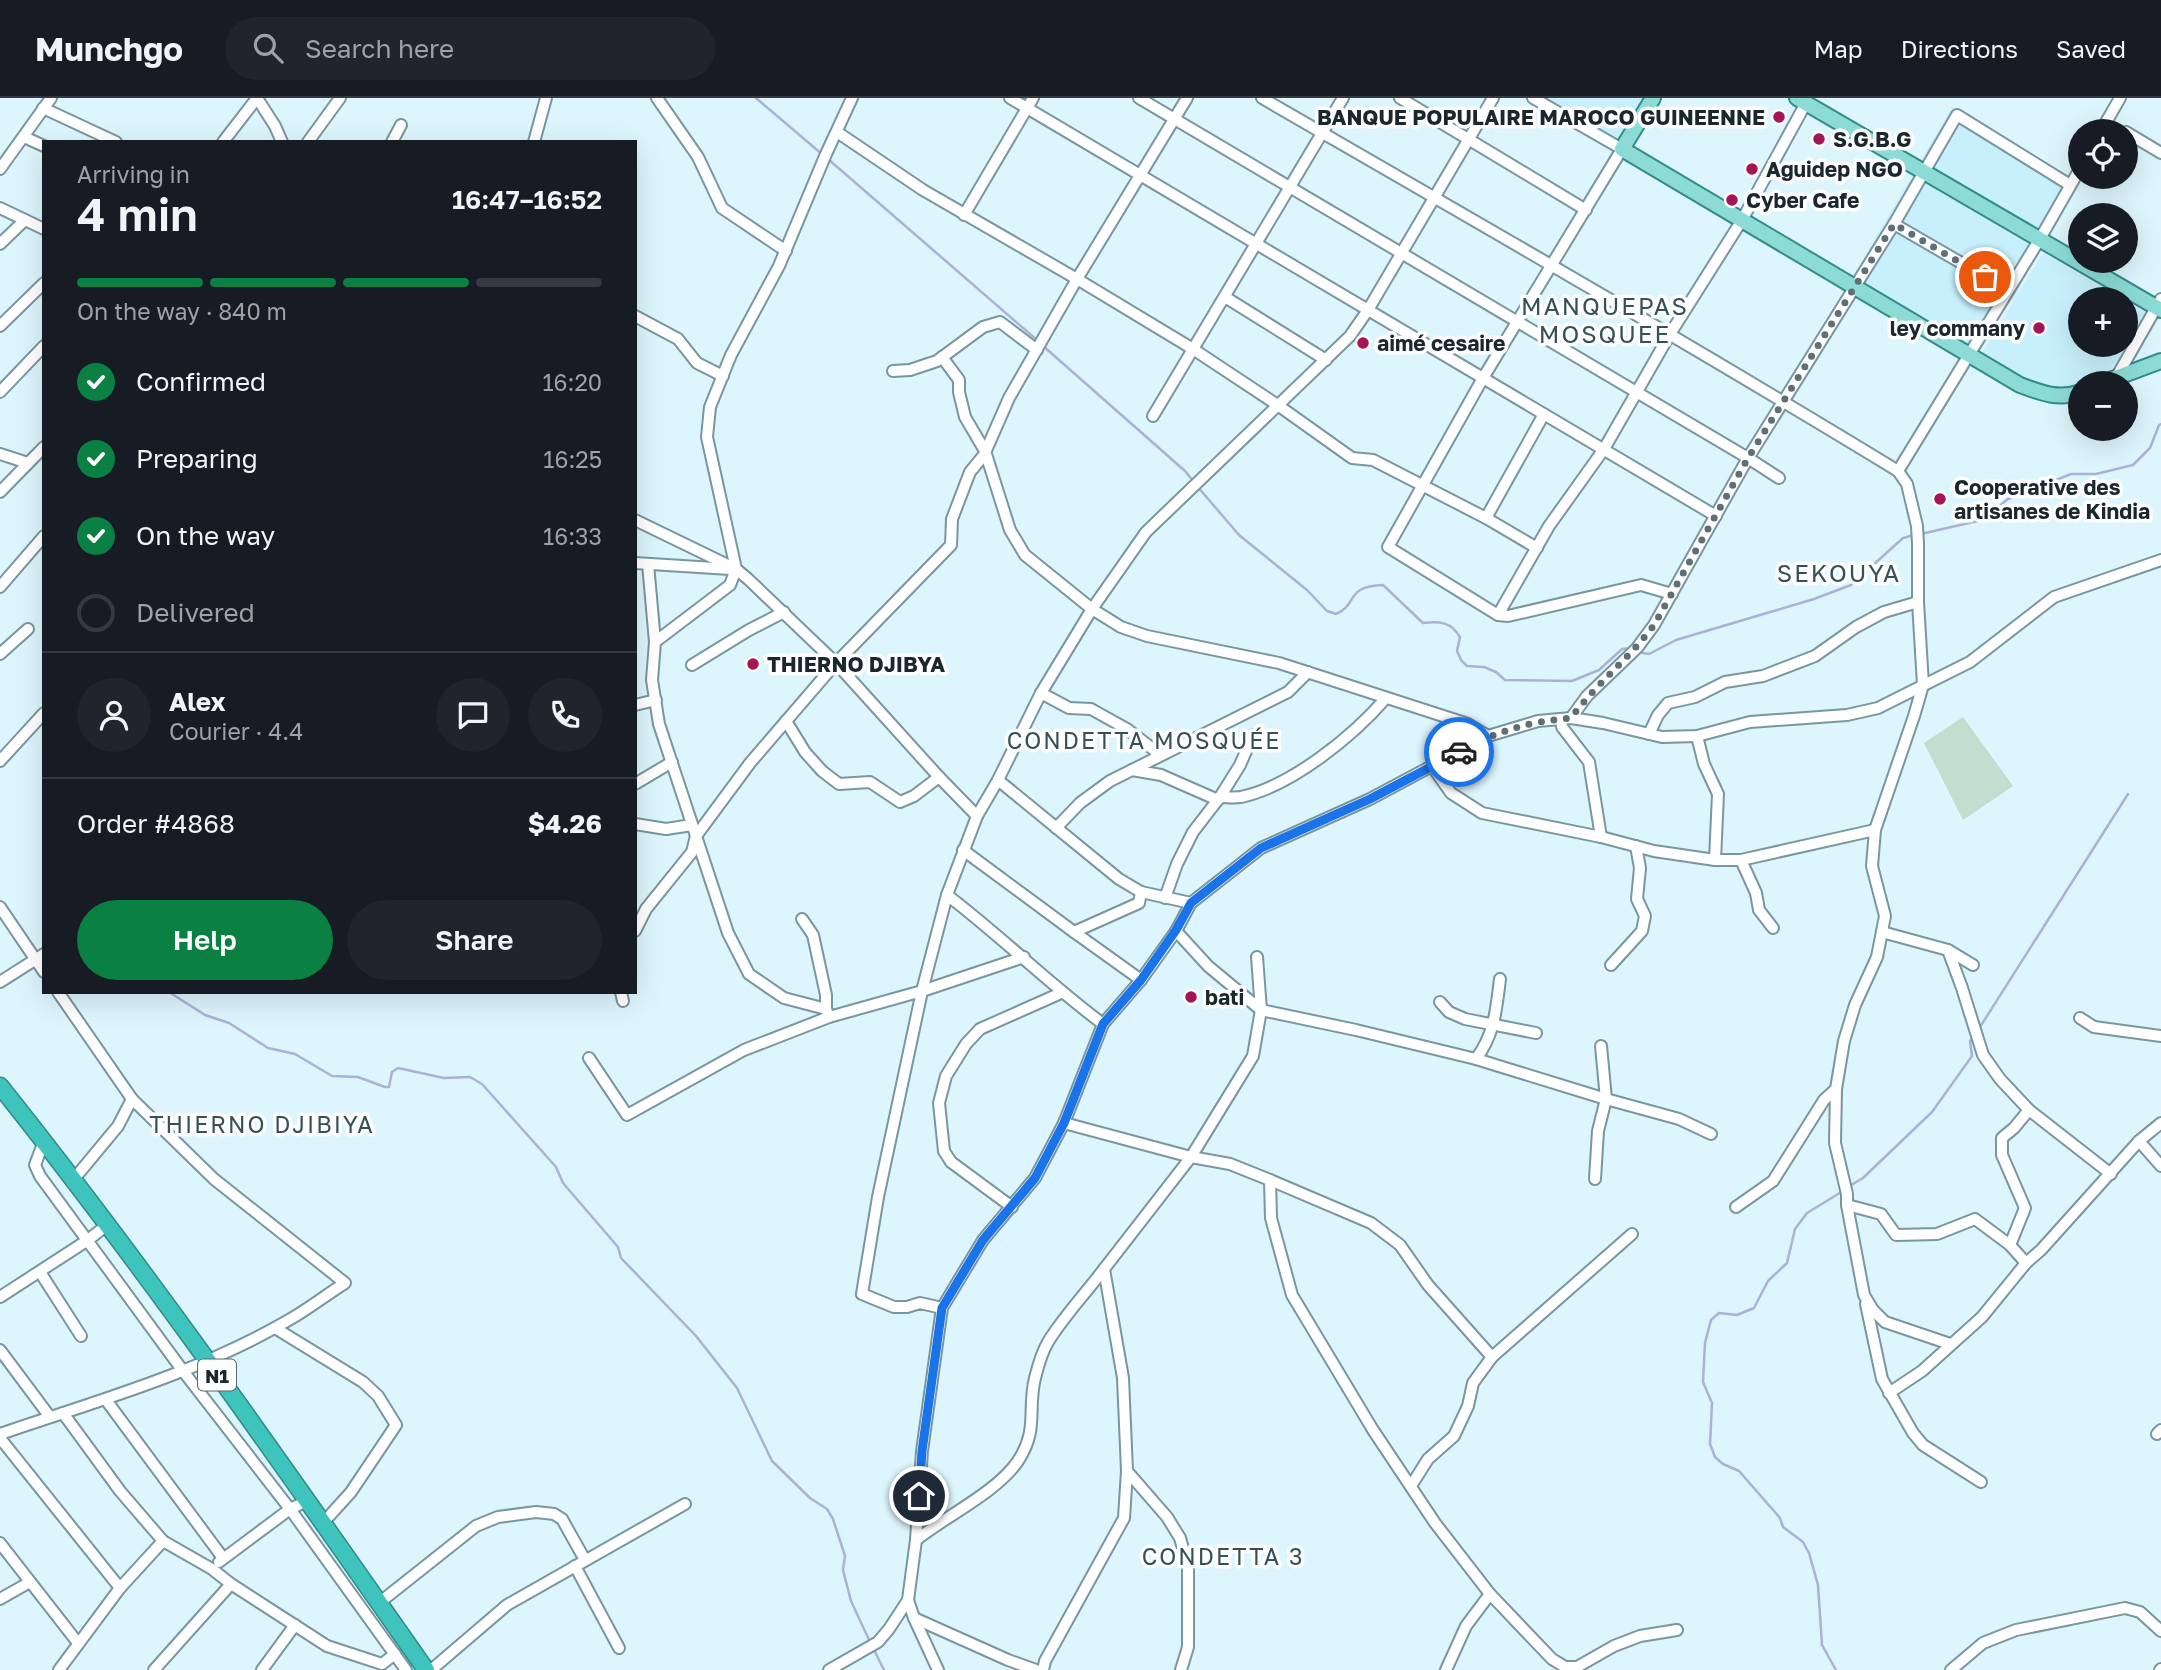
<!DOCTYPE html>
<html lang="en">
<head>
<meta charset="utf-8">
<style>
	:root { --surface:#171b24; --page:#20242c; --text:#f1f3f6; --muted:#9ea1a6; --line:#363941; --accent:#0b8043 }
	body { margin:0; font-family:"Golos Text",sans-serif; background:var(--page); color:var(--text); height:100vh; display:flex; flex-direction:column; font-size:26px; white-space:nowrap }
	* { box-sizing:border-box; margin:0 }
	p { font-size:23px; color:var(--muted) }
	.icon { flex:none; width:38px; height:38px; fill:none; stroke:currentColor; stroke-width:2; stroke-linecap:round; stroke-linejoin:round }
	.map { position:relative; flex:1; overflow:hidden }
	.side { position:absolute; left:42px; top:42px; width:595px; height:854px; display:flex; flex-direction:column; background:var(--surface); border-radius:0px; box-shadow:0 7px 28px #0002 }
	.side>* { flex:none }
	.controls { position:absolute; left:2068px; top:21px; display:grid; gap:14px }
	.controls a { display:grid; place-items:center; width:70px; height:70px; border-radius:50%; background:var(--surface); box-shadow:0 7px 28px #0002; font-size:35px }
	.pin { position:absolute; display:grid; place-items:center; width:60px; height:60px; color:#fff; margin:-30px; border:4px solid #fff; border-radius:50%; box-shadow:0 2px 7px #0007 }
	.courier { position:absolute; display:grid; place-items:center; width:70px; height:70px; margin:-35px; border:5px solid #1a73e8; border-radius:50%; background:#fff; color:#222; box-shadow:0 2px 9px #0007 }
	.summary em { font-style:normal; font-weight:600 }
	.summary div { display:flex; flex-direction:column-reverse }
	.summary { display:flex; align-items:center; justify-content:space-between; height:119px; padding:0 35px }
	h1 { font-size:46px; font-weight:600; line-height:52px }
	.bar { display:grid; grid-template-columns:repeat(4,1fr); gap:10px 7px; align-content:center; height:84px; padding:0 35px }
	.bar i { height:9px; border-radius:5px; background:var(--line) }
	.bar .selected { background:var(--accent) }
	.bar p { grid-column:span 4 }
	.line { display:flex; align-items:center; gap:18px; padding:0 35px; border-top:2px solid var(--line) }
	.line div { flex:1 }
	.round { display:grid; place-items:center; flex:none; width:74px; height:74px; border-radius:37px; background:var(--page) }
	ol { padding:0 35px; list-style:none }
	li { display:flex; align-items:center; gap:21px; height:77px }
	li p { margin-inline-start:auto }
	li .icon { padding:7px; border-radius:50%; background:var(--accent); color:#fff; stroke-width:4 }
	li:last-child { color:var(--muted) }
	li i { width:38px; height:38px; border:4px solid var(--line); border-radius:50% }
	.cta { display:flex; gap:14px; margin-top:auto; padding:14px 35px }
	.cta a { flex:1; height:80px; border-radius:42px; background:var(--accent); color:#fff; font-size:28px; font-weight:600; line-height:80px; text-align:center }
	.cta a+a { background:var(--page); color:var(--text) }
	header { display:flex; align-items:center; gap:42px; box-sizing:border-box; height:98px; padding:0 35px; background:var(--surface); border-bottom:2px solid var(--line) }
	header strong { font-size:33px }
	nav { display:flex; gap:38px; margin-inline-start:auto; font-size:24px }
	.search { width:490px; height:63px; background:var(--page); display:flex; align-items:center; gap:18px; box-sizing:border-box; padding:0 24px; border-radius:38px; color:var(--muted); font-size:26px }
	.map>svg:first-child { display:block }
</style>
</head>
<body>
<header>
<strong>Munchgo</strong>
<div class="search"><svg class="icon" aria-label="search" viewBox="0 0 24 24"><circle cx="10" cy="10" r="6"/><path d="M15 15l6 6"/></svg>Search here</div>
<nav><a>Map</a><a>Directions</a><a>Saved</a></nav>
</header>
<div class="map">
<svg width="2161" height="1572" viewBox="0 0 2161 1572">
	<rect width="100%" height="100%" fill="#ddf5fd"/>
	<g fill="#c8f0fc">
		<polygon points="1545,0 1648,0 1621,45"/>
		<polygon points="1952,9 2077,86 1973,256 1849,185"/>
		<polygon points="2043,155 2124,201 2081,201 2081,247 2126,247 2126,203 2148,215 2131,245 2109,272 2081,286 2051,295 1981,257"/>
	</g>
	<polygon fill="#c1dece" points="1963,619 2013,688 1963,722 1924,645"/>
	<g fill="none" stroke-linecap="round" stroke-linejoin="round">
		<g stroke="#aab2d5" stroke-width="2.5">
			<polyline points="756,0 823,57"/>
			<polyline points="828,61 1037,242"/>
			<polyline points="1042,247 1185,373 1193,383"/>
			<path d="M1197,388L1239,437L1307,492L1327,513L1336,516C1358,507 1345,488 1383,487L1423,525C1440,523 1451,524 1460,539L1457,553L1461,562L1467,568L1484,569L1496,574L1505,582L1572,583L1599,572L1622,551L1632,550"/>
			<polyline points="1921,436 1982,422 2008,401 2071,376 2096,376 2133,367 2150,350 2159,327 2161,326"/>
			<polyline points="1637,554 1649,556 1676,542 1814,501 1851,487 1903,440 1914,437"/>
			<polyline points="169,894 205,917 229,925 268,950 295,956 332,978 358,979 385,989 389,989 392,974 398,970 444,980 470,979 482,986 556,1069 563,1085 618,1149 621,1160 696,1238 737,1290 772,1363 810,1400 827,1411 833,1421 845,1458 843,1472 851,1503 870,1544"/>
			<polyline points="1980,929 2128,696"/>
			<polyline points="1848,1089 1863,1080 1932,1014 1972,958 1970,943 1974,938"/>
			<polyline points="873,1550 884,1572"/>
			<polyline points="1836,1572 1822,1547 1818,1487 1809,1455 1803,1444 1783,1429 1780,1420 1739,1373 1723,1366 1715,1359 1710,1346 1712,1305 1703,1284 1705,1245 1711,1222 1719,1215 1737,1217 1754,1210 1768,1183 1787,1165 1795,1131 1807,1115 1843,1093"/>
		</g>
		<g stroke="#7a969f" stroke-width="14">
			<g id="minor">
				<polyline points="257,0 275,28 282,44"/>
				<polyline points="657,0 698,59 722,110 786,153"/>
				<polyline points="1010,0 1716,418"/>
				<polyline points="1139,0 1748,360 1779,380"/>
				<path d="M1262,0C1475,123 1688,245 1898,373L1907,386L1917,428L1918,445V504L1923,587L1914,618L1875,732L1872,768L1885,818L1877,859L1855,907L1844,943L1836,991L1835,1045L1847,1096V1107L1864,1197L1873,1212L1885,1224L1950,1246"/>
				<polyline points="1400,0 1586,112"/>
				<polyline points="1533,0 1622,51 1483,280 1388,449 1498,517 1508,518 1641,487 1672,496"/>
				<polyline points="43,10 116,44"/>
				<polyline points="2101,33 2120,0"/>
				<polyline points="837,34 923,92 1077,181 1193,251 1279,308 1352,360 1373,362 1486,420 1544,316"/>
				<polyline points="2126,34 2161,55"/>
				<polyline points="24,39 44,48"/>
				<polyline points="223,44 257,0"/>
				<polyline points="308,44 340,0"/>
				<polyline points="392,44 401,27"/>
				<polyline points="534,44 546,0"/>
				<polyline points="0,71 51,0"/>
				<polyline points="0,110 44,131"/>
				<polyline points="964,117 1033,0"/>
				<polyline points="1894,126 2008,192"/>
				<polyline points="0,146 25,122"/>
				<polyline points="1225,199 1326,262"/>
				<polyline points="635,218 678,241 697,265 723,278"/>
				<polyline points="0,228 44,185"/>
				<polyline points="942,259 959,282 959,294 965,319 985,353 1010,432 1025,457 1092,511 1121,529 1147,538 1279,565 1468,626 1488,638"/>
				<polyline points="893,273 910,272 937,263 983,229 1000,224 1037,252"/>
				<polyline points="2116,280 2161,201"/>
				<polyline points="0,294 44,248"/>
				<polyline points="1153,318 1343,0"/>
				<polyline points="0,356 28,365"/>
				<polyline points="1898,373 2041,139 2081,69"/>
				<polyline points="0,394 44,349"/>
				<polyline points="1486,420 1537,450"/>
				<polyline points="635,422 736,471 748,481 836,565 939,679 977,718"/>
				<polyline points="635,465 730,471"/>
				<polyline points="648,466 655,544"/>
				<polyline points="0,489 44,438"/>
				<polyline points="1498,517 1549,428 1604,351 1670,236 1742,122 1806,5"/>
				<polyline points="0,556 28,531"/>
				<polyline points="692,567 749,532 784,514"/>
				<polyline points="1041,595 1069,610 1091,611 1127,631 1154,652 1159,658"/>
				<polyline points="635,607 656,602"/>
				<polyline points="1571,620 1587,598 1637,550 1654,527 1748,360 1894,126 1957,17 2070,87"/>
				<polyline points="1561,621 1562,629 1589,664 1601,739"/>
				<polyline points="786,623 805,654 822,673 839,686 870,684 900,704 914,698 939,679"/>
				<polyline points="1649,636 1658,617 1668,605 1695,599 1725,584 1763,578 1815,558 1856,529 1884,514 1918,504"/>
				<polyline points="1697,638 1704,666 1718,696 1715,762"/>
				<polyline points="0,663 44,615"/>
				<polyline points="1432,668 1451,695 1482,715 1601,739 1654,753 1715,762 1741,762 1875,732"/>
				<polyline points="1132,672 1161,677 1218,702"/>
				<polyline points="998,682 1119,781 1141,794 1191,805 1261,750 1370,701 1488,638 1538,623 1571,620 1603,625 1662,639 1697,638 1750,624 1847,617 1878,610 1970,564 2054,499 2161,462"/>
				<polyline points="635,686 672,664"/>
				<path d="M1220,699C1227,699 1234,700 1241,699C1292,688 1353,638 1386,600"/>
				<polyline points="635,726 666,731 692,727"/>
				<polyline points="1056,730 1080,705 1110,683 1288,594 1308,574"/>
				<polyline points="963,752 1074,834 1139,805 1141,794"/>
				<polyline points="1741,762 1756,795 1759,812 1773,830"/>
				<path d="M947,797C1001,838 1049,886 1103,926"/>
				<polyline points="1165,800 1177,766 1193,734 1220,699 1240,667 1253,637"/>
				<polyline points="0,809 44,874"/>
				<polyline points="802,821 813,837 826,897 826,911"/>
				<polyline points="635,833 646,811 692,754 696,738 750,665 836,565 951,447 952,421 970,374 984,357 1009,300 1077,181 1187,0"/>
				<polyline points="1176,833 1208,868 1261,912 1356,932 1476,961 1606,1001 1679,1021 1711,1036"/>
				<polyline points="1074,834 1141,882"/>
				<polyline points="1882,834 1948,852 1973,867"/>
				<polyline points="1948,852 1962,890 1983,957 2000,981 2029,1012 2111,1076"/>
				<polyline points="1611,867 1642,833 1645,818 1637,801 1640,770 1636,748"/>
				<polyline points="0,884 44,856"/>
				<polyline points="621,894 623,903"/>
				<polyline points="1440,904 1449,914 1465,921 1536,935"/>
				<polyline points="829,919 826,911 784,900 749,876 728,835 659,626 652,582 655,544 730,487 736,471 707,339 710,309 731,257 779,168 826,56 852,0"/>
				<polyline points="2080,920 2094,929 2161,938"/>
				<polyline points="589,960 627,1017 744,952 829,919 922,893 1024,859"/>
				<path d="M1476,961C1495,935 1496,912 1500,881"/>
				<polyline points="1064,1025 1191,1059 1230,1066 1270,1082 1271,1120 1292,1197 1373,1332 1435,1425 1490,1496 1552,1561 1565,1569 1577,1569 1614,1548 1640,1538 1677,1532"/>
				<polyline points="44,1043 35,1067 40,1078 183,1273 290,1411 406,1572"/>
				<polyline points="2139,1043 2161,1068"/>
				<polyline points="74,1081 118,1028 132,1001"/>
				<polyline points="1595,1081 1598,1033 1606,1001 1601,948"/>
				<polyline points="1270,1082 1371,1125 1400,1147 1428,1187 1492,1259"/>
				<polyline points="1847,1107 1881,1116 1896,1137 1937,1136 1975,1121 2010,1147 2026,1165"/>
				<polyline points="1012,1109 951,1064 944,1053 939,1005 946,978 966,946 980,931 1061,895"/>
				<polyline points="1736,1109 1773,1083 1824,1002 1836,991"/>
				<polyline points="2010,1147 2025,1110 2002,1057 2002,1040 2014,1030 2029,1012"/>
				<polyline points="40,1174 81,1238"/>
				<polyline points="0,1199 88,1142 107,1127"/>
				<polyline points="1866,1206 1882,1281 1913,1335 1923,1347 1981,1384"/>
				<polyline points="942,1210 920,1205 907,1209 894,1209 862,1196 878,1099 922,893 947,797 977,718 998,682 1041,595 1092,511 1146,434 1350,238 1368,212 1493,0"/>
				<polyline points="275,1230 363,1284 378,1298 396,1327 351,1394 323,1425"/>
				<polyline points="0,1252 50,1319"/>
				<polyline points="1889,1295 1922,1273 1982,1219 2026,1165 2041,1152 2139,1043 2161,1025"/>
				<polyline points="106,1302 223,1460"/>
				<polyline points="63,1315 120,1393 163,1443 212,1471 231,1486 327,1548 382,1566 395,1556"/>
				<path d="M0,1336C97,1303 197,1275 287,1223C307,1212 326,1197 345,1185L214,1081L132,1001L58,894"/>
				<polyline points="2157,1336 2161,1332"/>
				<polyline points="0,1340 120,1490"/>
				<polyline points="1127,1373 1167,1419 1180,1440 1188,1468 1188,1549 1181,1572"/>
				<polyline points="1411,1388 1428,1361 1454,1338 1468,1308 1473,1285 1492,1259 1632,1136"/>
				<path d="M916,1442C946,1418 997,1394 1018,1363C1039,1331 1027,1312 1035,1280C1038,1268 1042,1254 1048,1244C1064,1218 1086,1195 1104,1171"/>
				<polyline points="0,1445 78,1545"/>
				<polyline points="219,1464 290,1411 307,1403"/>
				<polyline points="575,1468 619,1550"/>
				<polyline points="0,1501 30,1484"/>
				<polyline points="908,1502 914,1520 938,1572"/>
				<polyline points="379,1505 476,1428 498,1419 536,1414 554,1416 562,1421 585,1462"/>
				<polyline points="914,1520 1008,1562 1036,1572"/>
				<polyline points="59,1572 120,1490 163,1443"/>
				<polyline points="154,1572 231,1486"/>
				<polyline points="262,1572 295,1527"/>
				<polyline points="431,1572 507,1507 685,1406"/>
				<polyline points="829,1572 878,1544 889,1531 908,1502 916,1442 922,1353 942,1210 983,1142 1035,1080 1064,1025 1103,926 1141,882 1176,833 1191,805"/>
				<polyline points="1043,1572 1045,1563 1124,1420 1127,1373 1123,1280 1104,1171 1191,1059 1253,958 1261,912 1257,859"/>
				<polyline points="1446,1572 1466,1528 1490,1496"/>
				<polyline points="1951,1572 1983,1545 2016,1532 2125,1510 2140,1514 2161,1533"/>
				<polyline points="2160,1572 2161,1571"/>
			</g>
		</g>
		<g stroke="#338c8a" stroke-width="18">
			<g id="major">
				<path d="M1653,0L1622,51L2020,287C2041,295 2059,302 2081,294"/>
				<polyline points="1797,0 2161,212"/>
				<polyline points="2102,285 2161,263"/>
			</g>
		</g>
		<g stroke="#338c8a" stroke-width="19">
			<path id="highway" d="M0,988C150,1176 288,1375 426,1572"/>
		</g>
		<use href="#minor" stroke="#fff" stroke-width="10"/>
		<use href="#major" stroke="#8cdbd7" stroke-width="14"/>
		<use href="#highway" stroke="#3fc3bd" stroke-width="16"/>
	</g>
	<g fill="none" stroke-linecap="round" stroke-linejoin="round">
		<path stroke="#606f74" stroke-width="7" stroke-dasharray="0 12.6" d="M1459,654C1497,633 1527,624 1571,620C1596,586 1629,561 1654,527L1748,360L1894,126L1985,179"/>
		<polyline stroke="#1a73e8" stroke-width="9" points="919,1398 922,1353 942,1210 983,1142 1035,1080 1064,1025 1103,926 1141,882 1176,832 1191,805 1261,750 1370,701 1459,654"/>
	</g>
	<g fill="#a51556" stroke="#fdfdfd" stroke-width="2.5">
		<circle cx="1779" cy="19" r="7"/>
		<circle cx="1819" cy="41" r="7"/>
		<circle cx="1752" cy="71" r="7"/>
		<circle cx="1732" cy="102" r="7"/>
		<circle cx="2039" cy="230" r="7"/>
		<circle cx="1363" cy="245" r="7"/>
		<circle cx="1940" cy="401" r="7"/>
		<circle cx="753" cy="566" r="7"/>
		<circle cx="1191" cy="899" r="7"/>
	</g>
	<g text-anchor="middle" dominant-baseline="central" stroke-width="7" stroke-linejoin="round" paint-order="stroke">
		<rect fill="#fdfdfd" stroke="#60676a" stroke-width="2" x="198" y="1261.5" width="38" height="31" rx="5"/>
		<g font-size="19" font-weight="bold" fill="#1c272b">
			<text x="217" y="1277">N1</text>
		</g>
		<g font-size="21" font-weight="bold" fill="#1c272b" stroke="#fdfdfd" text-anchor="start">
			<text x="1765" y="19" text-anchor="end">BANQUE POPULAIRE MAROCO GUINEENNE</text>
			<text x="1833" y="41">S.G.B.G</text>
			<text x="1766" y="71">Aguidep NGO</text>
			<text x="1746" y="102">Cyber Cafe</text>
			<text x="2025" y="230" text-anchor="end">ley commany</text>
			<text x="1377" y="245">aimé cesaire</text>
			<text x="1954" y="389">Cooperative des<tspan x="1954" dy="24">artisanes de Kindia</tspan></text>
			<text x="767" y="566">THIERNO DJIBYA</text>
			<text x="1205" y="899">bati</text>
		</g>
		<g font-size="23" letter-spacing="2" fill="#365058" stroke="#fdfdfd">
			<text x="1144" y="642">СONDETTA MOSQUÉE</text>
			<text x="262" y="1026">THIERNO DJIBIYA</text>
			<text x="1223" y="1458">СONDETTA 3</text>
		</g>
		<g font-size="24" letter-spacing="2" fill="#365058" stroke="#fdfdfd">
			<text x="1605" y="207">MANQUEPAS<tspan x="1605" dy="28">MOSQUEE</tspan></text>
			<text x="1839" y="474">SEKOUYA</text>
		</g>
	</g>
</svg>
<div class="controls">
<a><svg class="icon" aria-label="locate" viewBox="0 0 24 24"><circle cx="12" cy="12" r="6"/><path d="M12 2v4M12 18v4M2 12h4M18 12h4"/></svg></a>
<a><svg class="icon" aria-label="layers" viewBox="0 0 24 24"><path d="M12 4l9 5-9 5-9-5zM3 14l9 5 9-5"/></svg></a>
<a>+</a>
<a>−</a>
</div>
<div class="pin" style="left:1985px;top:179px;background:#ea580c"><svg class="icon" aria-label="bag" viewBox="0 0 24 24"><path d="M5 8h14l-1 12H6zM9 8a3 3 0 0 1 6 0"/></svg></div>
<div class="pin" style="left:919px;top:1398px;background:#1f2937"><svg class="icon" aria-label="home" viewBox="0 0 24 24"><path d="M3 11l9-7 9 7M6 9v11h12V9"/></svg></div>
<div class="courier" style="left:1459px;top:654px"><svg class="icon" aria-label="car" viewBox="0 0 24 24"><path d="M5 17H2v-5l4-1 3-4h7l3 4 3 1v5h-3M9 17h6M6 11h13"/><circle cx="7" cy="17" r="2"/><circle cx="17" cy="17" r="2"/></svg></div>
<section class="side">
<div class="summary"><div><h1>4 min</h1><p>Arriving in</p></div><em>16:47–16:52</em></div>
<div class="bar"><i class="selected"></i><i class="selected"></i><i class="selected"></i><i></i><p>On the way · 840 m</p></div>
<ol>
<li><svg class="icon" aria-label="check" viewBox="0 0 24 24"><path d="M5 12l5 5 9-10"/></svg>Confirmed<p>16:20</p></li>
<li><svg class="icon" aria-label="check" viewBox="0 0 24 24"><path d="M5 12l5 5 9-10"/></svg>Preparing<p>16:25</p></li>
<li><svg class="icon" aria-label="check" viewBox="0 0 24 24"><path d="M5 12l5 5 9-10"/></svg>On the way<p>16:33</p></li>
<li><i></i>Delivered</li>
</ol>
<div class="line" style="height:126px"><a class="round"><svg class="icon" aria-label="person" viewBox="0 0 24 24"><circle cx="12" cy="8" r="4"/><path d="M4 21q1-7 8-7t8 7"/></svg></a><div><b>Alex</b><p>Courier · 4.4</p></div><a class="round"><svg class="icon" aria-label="chat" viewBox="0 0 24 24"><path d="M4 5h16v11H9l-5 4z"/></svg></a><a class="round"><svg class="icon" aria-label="phone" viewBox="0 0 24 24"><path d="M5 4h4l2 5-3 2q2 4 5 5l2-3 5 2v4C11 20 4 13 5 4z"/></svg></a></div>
<div class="line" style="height:91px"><div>Order #4868</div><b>$4.26</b></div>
<div class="cta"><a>Help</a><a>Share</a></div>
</section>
</div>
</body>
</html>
